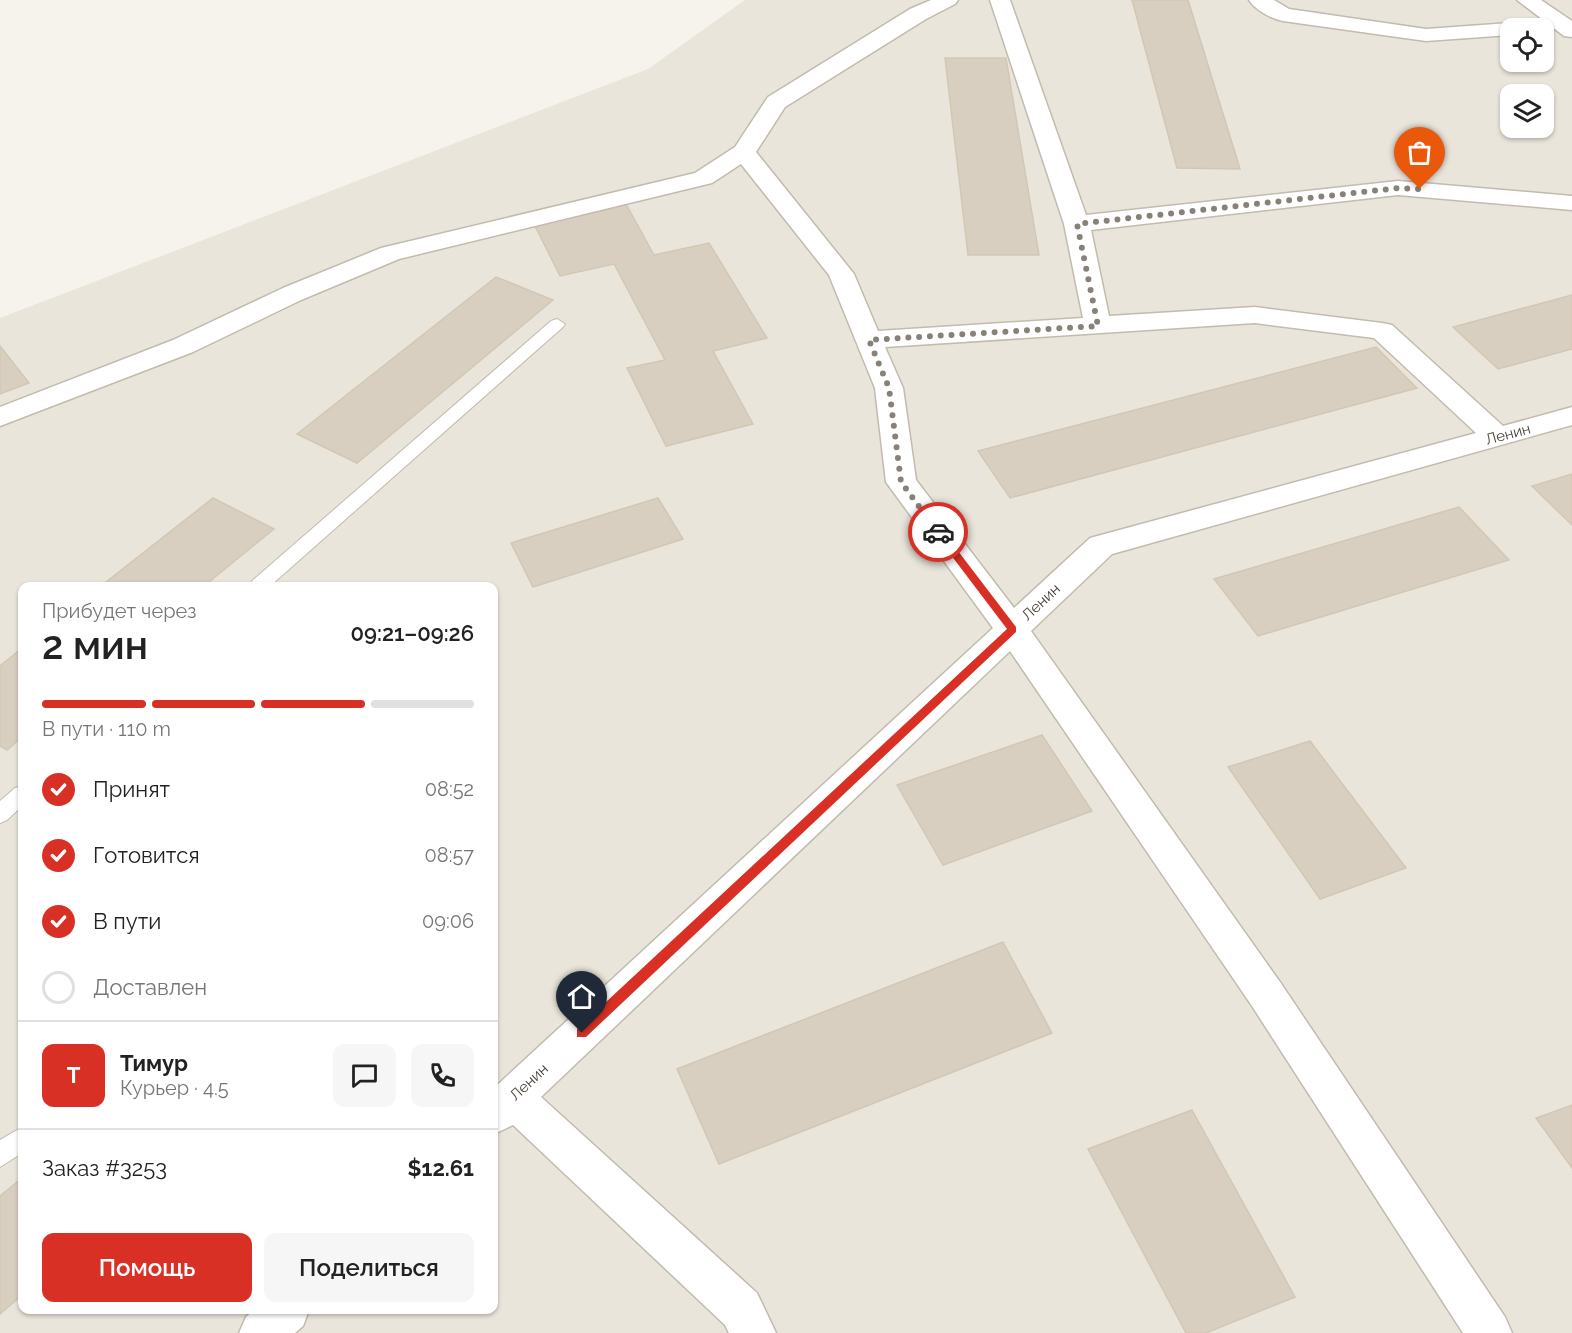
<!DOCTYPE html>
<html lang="ru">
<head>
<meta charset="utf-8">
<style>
	:root { --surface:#fff; --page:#f6f6f6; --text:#222; --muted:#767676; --line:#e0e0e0; --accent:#d93025 }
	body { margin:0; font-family:Raleway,sans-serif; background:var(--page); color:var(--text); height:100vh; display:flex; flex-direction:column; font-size:22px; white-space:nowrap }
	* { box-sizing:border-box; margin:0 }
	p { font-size:20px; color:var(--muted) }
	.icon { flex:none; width:33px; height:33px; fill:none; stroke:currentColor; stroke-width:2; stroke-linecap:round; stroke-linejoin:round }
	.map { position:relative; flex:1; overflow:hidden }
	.drawer { position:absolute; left:18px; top:582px; width:480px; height:732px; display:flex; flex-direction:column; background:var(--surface); border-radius:12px; box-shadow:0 2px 4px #0004 }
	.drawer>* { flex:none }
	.tools { position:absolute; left:1500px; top:18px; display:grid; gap:12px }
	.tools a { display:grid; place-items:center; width:54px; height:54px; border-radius:12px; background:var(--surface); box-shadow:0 2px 4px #0004; font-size:30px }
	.pin { position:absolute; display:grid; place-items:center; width:51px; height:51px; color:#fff; margin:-62px -26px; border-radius:50% 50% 50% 0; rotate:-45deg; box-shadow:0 0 6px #0007 }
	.pin .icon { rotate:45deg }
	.courier { position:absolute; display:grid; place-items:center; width:60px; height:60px; margin:-30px; border:4px solid #d93025; border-radius:50%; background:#fff; color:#222; box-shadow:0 2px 8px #0007 }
	.head em { font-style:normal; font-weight:600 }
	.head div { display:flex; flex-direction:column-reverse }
	.head { display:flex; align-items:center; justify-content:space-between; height:102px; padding:0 24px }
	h1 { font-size:39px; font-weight:600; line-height:45px }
	.bar { display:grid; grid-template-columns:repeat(4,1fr); gap:9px 6px; align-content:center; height:72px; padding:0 24px }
	.bar i { height:8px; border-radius:4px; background:var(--line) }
	.bar .active { background:var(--accent) }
	.bar p { grid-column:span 4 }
	.line { display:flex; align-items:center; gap:15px; padding:0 24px; border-top:2px solid var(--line) }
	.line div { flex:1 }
	.round { display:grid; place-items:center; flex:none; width:63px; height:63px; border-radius:12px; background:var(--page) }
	ol { padding:0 24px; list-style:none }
	li { display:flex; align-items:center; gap:18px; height:66px }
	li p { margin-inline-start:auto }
	li .icon { padding:6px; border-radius:50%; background:var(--accent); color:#fff; stroke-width:4 }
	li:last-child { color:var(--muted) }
	li i { width:33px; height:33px; border:3px solid var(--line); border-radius:50% }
	.cta { display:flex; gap:12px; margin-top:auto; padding:12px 24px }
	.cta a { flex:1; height:69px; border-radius:12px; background:var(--accent); color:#fff; font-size:24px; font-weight:600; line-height:69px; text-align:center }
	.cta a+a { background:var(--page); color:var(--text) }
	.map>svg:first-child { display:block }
</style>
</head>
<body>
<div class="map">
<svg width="1572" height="1333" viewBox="0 0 1572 1333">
	<rect width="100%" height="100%" fill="#f6f3ec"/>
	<path fill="#eae5da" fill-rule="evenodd" d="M745,0H1572V1333H0V318L648,69ZM1510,28H1544V62H1510ZM1510,94H1544V128H1510ZM22,586H494V1310H22Z"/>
	<g fill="#d8cfc1" stroke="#d3c7b4" stroke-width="1.5">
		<polygon points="1132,0 1188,0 1240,169 1177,168"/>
		<polygon points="945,58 1006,58 1039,255 968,255"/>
		<polygon points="626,204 654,255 709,243 767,338 713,351 753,424 666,446 627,368 665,360 614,264 560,276 534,224"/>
		<polygon points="496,277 553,300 357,463 297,434"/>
		<polygon points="1572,295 1572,349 1498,369 1453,327"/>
		<polygon points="0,346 29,383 0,394"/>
		<polygon points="1376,347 1417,388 1010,498 978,451"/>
		<polygon points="1572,474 1572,525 1532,486"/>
		<polygon points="213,498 274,529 204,586 101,586"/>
		<polygon points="658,498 683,539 533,587 511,543"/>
		<polygon points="1459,507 1509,560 1258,636 1214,579"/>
		<polygon points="22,648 22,737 7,750 0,746 0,666"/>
		<polygon points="1042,735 1092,811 943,865 897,785"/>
		<polygon points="1310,741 1406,868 1320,899 1228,767"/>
		<polygon points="1003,942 1052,1033 719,1164 677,1069"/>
		<polygon points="1572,1105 1572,1168 1536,1118"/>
		<polygon points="1192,1110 1295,1297 1206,1333 1186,1333 1088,1149"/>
		<polygon points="22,1178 22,1295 0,1314 0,1196"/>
	</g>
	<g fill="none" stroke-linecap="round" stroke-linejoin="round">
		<g stroke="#c2bbae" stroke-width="2">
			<g id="service">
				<polygon points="557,319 565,324 563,327 270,586 250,586 252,581 551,321"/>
				<polygon points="22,786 22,806 7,820 0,823 0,801 15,788"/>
				<polygon points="22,1127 22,1153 0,1167 0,1140"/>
			</g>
		</g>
		<g stroke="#c2bbae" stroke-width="3">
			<g id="minor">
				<path d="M931,0H958L955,4L926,19L785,107L756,152L854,274L878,331L1083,318L1064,224L990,0H1010L1086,215L1398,181L1572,196V210L1398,195L1091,230L1109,316L1255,307L1382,323L1392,325L1503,426L1572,407V425L1112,554L1031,631L1280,982L1505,1317L1512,1333H1463L1252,1006L1010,651L541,1097L757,1293L776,1333H729L725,1325L513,1125L494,1134V1088L993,628L886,482L875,388L829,275L741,164L712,183L399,259L301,300L193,352L0,426V407L173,340L283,288L381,248L695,173L735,147L768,97L910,9ZM1255,323L1374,338L1476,433L1090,538L1014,608L916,480L903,388L885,347Z"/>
				<path d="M1249,0H1274L1289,9L1426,29L1510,23L1518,24L1520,28H1510V35L1426,41L1283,21C1272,19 1255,10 1249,0Z"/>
				<polygon points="1517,0 1541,0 1572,21 1572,37 1564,36"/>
				<polygon points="254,1310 309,1310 303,1326 295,1333 239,1333 246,1317"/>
			</g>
		</g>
		<use href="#service" fill="#fff" fill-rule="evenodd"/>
		<use href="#minor" fill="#fff" fill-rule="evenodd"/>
	</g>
	<polygon fill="#d93025" points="938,529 942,530 1016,627 1016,632 586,1037 577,1037 577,1029 1007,629 935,534 934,532"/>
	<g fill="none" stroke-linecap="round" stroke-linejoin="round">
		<polyline stroke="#878178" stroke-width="6" stroke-dasharray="0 10.8" points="938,532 901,482 889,388 869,340 1098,326 1077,224 1398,188 1420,189"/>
	</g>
	<g text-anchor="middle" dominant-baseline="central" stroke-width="4.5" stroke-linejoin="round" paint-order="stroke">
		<g font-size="15" fill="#4b4439" stroke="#fff">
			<text transform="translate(1508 434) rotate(-15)">Ленин</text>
			<text transform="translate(1041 602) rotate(-43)">Ленин</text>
			<text transform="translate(529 1082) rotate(-43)">Ленин</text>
		</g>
	</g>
</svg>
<div class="tools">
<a><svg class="icon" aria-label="locate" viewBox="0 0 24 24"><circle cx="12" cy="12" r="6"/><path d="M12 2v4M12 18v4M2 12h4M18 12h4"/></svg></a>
<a><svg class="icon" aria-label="layers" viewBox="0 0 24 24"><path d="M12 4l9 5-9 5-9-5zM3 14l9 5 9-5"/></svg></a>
</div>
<div class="pin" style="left:1420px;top:189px;background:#ea580c"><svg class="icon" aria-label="bag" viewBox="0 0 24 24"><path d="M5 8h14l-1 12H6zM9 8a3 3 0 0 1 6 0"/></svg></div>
<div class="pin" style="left:582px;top:1033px;background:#1f2937"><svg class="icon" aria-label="home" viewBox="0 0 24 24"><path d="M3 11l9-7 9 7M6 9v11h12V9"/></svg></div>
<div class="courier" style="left:938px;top:532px"><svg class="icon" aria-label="car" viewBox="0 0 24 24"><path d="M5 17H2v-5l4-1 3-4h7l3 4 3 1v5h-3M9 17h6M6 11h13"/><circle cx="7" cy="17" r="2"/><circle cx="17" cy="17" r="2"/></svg></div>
<section class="drawer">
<div class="head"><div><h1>2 мин</h1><p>Прибудет через</p></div><em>09:21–09:26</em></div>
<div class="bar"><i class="active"></i><i class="active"></i><i class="active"></i><i></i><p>В пути · 110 m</p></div>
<ol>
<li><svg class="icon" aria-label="check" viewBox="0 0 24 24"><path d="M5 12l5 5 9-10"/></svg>Принят<p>08:52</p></li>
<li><svg class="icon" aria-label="check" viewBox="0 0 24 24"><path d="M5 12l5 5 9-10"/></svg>Готовится<p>08:57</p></li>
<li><svg class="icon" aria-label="check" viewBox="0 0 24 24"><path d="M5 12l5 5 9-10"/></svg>В пути<p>09:06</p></li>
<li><i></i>Доставлен</li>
</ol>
<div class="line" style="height:108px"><b class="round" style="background:var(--accent);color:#fff">Т</b><div><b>Тимур</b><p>Курьер · 4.5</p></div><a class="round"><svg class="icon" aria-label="chat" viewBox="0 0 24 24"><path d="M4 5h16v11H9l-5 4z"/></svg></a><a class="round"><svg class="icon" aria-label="phone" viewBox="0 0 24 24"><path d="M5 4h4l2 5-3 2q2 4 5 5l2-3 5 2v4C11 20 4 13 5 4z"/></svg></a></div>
<div class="line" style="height:78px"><div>Заказ #3253</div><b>$12.61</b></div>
<div class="cta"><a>Помощь</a><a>Поделиться</a></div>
</section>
</div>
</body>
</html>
